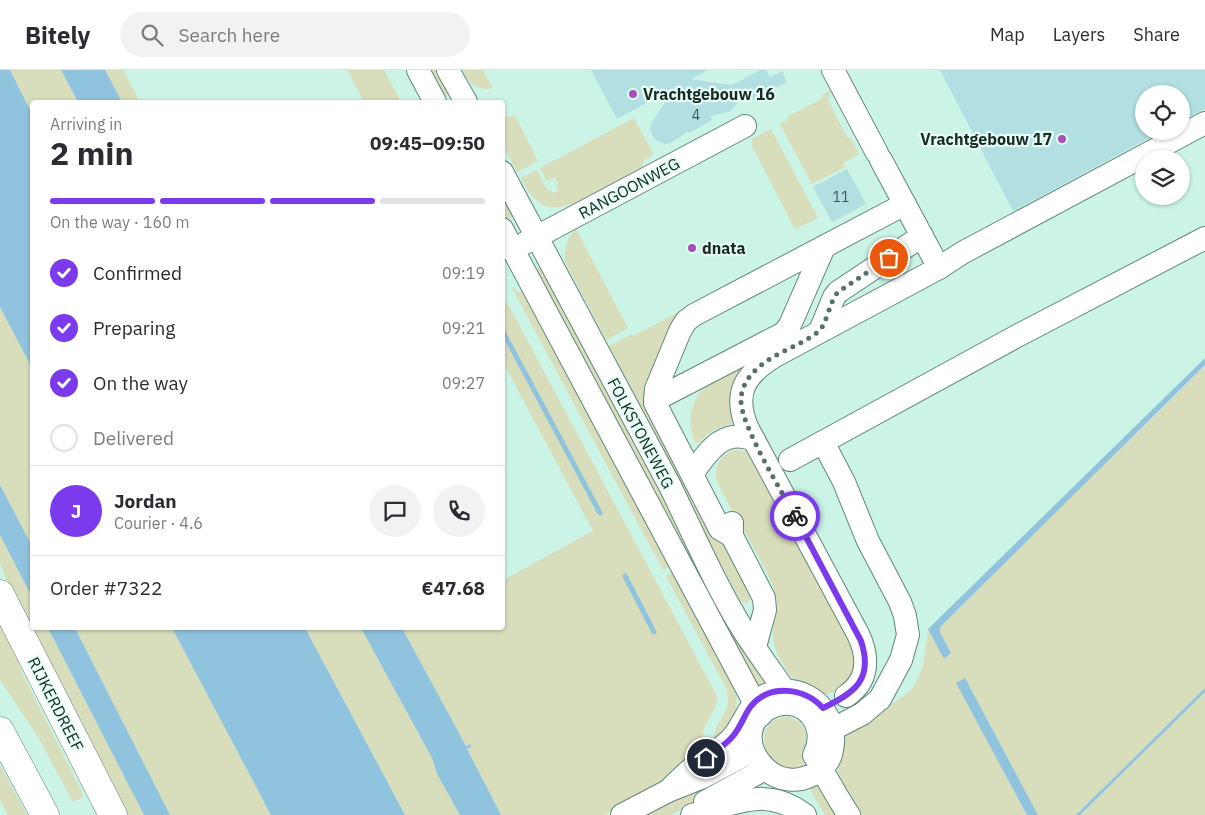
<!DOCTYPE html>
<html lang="en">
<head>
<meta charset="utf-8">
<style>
	:root { --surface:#fff; --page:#f2f2f3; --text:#2b2b33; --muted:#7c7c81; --line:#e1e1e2; --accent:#7c3aed }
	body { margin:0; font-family:"IBM Plex Sans",sans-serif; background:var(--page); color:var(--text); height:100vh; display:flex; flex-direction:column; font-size:19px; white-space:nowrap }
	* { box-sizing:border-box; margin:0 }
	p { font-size:16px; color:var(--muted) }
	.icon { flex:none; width:28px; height:28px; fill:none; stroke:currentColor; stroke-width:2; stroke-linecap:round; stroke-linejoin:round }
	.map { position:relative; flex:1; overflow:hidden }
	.sheet { position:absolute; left:30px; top:30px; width:475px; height:530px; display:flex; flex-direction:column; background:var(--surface); border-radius:5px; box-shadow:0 1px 4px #0004 }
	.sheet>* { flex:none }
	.tools { position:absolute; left:1135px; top:15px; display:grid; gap:10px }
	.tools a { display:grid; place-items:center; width:55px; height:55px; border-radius:50%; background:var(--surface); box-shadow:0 1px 4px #0004; font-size:25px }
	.pin { position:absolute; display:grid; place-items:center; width:42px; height:42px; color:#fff; margin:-21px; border:2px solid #fff; border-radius:50%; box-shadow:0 1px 5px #0007 }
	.courier { position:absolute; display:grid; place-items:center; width:50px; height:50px; margin:-25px; border:4px solid #7c3aed; border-radius:50%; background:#fff; color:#222; box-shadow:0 1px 6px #0007 }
	.head em { font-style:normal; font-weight:700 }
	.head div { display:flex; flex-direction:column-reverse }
	.head { display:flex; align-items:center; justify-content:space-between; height:85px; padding:0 20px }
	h1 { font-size:32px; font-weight:700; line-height:38px }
	.bar { display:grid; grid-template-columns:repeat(4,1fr); gap:8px 5px; align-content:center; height:60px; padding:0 20px }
	.bar i { height:6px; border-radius:4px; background:var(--line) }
	.bar .active { background:var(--accent) }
	.bar p { grid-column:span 4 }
	.line { display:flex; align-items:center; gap:12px; padding:0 20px; border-top:1px solid var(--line) }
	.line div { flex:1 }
	.round { display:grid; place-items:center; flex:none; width:52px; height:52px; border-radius:26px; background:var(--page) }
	ol { padding:0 20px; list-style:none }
	li { display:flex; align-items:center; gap:15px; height:55px }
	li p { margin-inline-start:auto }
	li .icon { padding:5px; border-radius:50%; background:var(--accent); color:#fff; stroke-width:4 }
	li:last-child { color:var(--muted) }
	li i { width:28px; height:28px; border:2px solid var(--line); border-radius:50% }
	header { display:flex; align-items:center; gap:30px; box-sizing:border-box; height:70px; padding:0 25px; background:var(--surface); border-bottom:1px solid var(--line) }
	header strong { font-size:24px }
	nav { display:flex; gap:28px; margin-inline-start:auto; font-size:18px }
	.search { width:350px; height:45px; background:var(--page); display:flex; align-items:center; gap:12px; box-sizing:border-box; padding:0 18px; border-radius:28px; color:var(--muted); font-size:19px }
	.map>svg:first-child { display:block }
</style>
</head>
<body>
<header>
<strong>Bitely</strong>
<div class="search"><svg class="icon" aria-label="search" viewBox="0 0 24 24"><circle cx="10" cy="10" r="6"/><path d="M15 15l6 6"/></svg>Search here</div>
<nav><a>Map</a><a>Layers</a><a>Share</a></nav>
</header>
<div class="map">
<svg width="1205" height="745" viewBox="0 0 1205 745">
	<rect width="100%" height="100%" fill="#cbf4e6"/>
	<g fill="#d8ddbb">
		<polygon points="10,0 61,0 78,32 32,32 32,44"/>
		<polygon points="105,0 123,0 140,32 122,32"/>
		<polygon points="347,0 384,0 401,32 364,32"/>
		<polygon points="426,0 440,0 450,20 449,24 444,26"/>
		<path d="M463,0H483L493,18C477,22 469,13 463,0Z"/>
		<polygon points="831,20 828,30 847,67 851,68 859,84 843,93 845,97 812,114 780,54 788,50 787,47 823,28 822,25"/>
		<polygon points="514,44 538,91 517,102 503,75 503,45 509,47"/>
		<path d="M634,48L654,85L644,90L641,102L573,138L571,134C544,144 533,131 521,108L537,100L548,121L551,120L553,123L559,120L556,115L558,114L555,107L547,111L540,98Z"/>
		<polygon points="771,59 818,148 795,159 752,76 752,69"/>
		<polygon points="503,123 515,146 512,148 507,148 503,143"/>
		<path d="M576,159L628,258L606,270L565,192C564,180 566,168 576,159Z"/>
		<polygon points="540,197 768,616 758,621 536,202 537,198"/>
		<path d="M514,217L518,223L522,221L525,227H527L534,243L734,617C741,645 734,653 714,670C714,648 734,645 726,618L666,506L672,502L670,497L663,500L512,218Z"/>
		<path d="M507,232L717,626C718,648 693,655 707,681L641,726L605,745H501L467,679L471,676L469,674L466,676L402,558H502L503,510L593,461L503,292V234Z"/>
		<polygon points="0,237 32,298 32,476 0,415"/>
		<polygon points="681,241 661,359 750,524 751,528 746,534 740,530 671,401 674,399 609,276 632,264 633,266"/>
		<path d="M758,285L738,352C722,356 709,360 699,373H696C686,354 690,334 704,317Z"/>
		<path d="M1205,295V618L1076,745H1038L965,608L957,614L1027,745H859C854,735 847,725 842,715C830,684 847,657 874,642C887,635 904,629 913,617C925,601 925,578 928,559L944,588L951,583L940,562V557Z"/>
		<path d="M735,380L748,381L856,573L857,602C851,608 843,619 834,622C805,633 776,594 773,568C771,549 782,538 773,516C761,488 744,461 729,435C725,426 719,417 716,408C714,394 722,383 735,380Z"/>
		<polygon points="0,465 32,527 32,558 48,558 144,745 122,745 14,532 0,493"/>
		<polygon points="0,542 23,605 84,726 73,732 38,667 0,610"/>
		<polygon points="75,558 172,558 271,745 170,745"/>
		<polygon points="305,558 361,558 432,688 437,704 460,745 405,745"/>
		<polygon points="1205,622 1205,745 1080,745"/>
		<path d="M789,647C806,652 812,669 801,683L807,694C765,716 745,647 789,647Z"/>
		<polygon points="0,695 27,745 8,745 0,730"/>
		<polygon points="719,705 725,716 671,745 638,745"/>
		<polygon points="819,711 839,745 825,745 808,716"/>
	</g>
	<g fill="#90c3dd">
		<polygon points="0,0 10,0 32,44 32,298 0,237"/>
		<polygon points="61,0 105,0 122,32 78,32"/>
		<polygon points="1205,288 1205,295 940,557 940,562 951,583 944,589 928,559"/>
		<polygon points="0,415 32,476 32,527 0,465"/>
		<polygon points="48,558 75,558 170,745 144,745"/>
		<polygon points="172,558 305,558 405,745 271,745"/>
		<polygon points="361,558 402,558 466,676 470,674 471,677 467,679 501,745 460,745 437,704 432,688"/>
		<polygon points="965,608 1038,745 1027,745 956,613"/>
		<polygon points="1205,618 1205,622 1080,745 1076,745"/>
	</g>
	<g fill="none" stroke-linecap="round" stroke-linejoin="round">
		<g stroke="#90c3dd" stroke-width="5">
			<polyline points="502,260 600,443"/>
			<polyline points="625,506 654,562"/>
		</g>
	</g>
	<g fill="#b2dfe2">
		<polygon points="591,0 708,0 691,9 732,15 760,0 766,0 770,7 782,1 787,12 753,30 746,18 734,38 729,42 710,46 712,50 689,63 688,61 671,73 665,74 655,70 650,60 651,54 674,18 617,49"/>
		<polygon points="940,0 1205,0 1205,39 1181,51 1181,24 1144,24 1144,61 1162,61 1013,141"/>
		<polygon points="847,99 866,134 832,152 813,117"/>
	</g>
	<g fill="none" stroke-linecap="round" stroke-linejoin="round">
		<g stroke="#60867a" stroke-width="24">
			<g id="minor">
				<polyline points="418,0 435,32"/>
				<polyline points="448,0 466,32"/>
				<polyline points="833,0 877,83"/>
				<polyline points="881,90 939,198"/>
				<path d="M502,102L670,416C694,465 716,517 745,563C758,583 772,602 785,621"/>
				<polyline points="502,159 761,645"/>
				<polyline points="525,173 745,56"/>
				<polyline points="820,261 834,227 838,222 922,166"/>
				<polyline points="655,330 784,263 790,255 824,177"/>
				<polyline points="823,372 844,412 868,471 900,532 905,546 908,565 901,590 880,629 862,644 833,659"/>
				<polyline points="790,390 1017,266 1205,168"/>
				<path d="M692,404C708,382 723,357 754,370"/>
				<polyline points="732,453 732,466 764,528 765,540 755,577"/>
				<polyline points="732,466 720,459 655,333 656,319 680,261 686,251 694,245 905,134"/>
				<path d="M846,626C869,611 869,587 858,564L747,357C733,323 745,304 775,286L939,198L962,183L1205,53"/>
				<path d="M668,721C677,712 686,703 696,695C707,686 720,680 730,670C744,657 746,636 764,626C798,608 836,637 833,673C832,681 831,688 826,694C776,745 717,658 774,636C806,625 829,658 814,685C825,705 836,726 849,745"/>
				<polyline points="705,732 763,700"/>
				<polyline points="622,745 668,721 703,707 752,681"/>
				<path d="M692,745C734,734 766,715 805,745"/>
			</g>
		</g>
		<g stroke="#60867a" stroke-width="29">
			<g id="highway">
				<polyline points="0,524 113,745"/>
				<polyline points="0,661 45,745"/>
			</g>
		</g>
		<use href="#minor" stroke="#fff" stroke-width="22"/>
		<use href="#highway" stroke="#fff" stroke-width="28"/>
	</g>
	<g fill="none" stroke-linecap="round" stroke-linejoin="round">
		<path stroke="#577068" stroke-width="5" stroke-dasharray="0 9" d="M795,446C782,422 740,354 741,330C741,317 749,305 759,297C776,282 800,276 818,262C827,255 829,232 838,222L889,188"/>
		<path stroke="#7c3aed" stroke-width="6" d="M706,688C715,681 726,675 733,666C741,657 744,645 751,636C770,613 805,618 823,638C854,623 874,610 861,571L795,446"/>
	</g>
	<g fill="#a64eba" stroke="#e4fdf5" stroke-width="2">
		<circle cx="633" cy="24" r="5"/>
		<circle cx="1062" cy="69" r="5"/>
		<circle cx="692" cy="178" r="5"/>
	</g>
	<g text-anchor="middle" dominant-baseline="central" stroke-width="4.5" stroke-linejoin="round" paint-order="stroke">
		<g font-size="14" fill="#3f5654">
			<text x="696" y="45">4</text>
			<text x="841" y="127">11</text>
		</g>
		<g font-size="16" font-weight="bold" fill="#192924" stroke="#e4fdf5" text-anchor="start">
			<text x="643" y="24">Vrachtgebouw 16</text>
			<text x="1052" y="69" text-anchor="end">Vrachtgebouw 17</text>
			<text x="702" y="178">dnata</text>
		</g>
		<g font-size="16" fill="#192924" stroke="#e4fdf5">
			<text transform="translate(629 118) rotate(-28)">RANGOONWEG</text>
			<text transform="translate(641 363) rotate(62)">FOLKSTONEWEG</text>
			<text transform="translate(56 634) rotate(63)">RIJKERDREEF</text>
		</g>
	</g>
</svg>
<div class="tools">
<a><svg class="icon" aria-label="locate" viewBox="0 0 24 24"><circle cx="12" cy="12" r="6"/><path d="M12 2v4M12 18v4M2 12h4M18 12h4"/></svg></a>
<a><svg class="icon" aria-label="layers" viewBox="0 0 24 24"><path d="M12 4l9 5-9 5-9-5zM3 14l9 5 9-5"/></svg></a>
</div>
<div class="pin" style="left:889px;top:188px;background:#ea580c"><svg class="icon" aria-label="bag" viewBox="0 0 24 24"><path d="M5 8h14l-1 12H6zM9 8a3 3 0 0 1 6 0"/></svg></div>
<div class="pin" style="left:706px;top:688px;background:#1f2937"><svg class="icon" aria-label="home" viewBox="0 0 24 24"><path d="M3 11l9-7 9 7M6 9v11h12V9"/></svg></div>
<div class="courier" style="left:795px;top:446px"><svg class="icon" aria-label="bike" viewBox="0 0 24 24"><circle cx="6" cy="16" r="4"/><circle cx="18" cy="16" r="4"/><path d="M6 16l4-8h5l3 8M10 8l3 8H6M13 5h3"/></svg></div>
<section class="sheet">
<div class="head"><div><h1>2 min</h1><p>Arriving in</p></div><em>09:45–09:50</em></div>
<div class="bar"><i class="active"></i><i class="active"></i><i class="active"></i><i></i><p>On the way · 160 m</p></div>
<ol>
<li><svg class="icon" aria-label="check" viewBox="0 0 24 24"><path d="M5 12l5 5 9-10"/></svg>Confirmed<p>09:19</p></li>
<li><svg class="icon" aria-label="check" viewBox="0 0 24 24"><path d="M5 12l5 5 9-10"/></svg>Preparing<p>09:21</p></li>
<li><svg class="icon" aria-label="check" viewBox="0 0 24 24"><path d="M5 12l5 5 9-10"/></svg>On the way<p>09:27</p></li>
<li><i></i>Delivered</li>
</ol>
<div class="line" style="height:90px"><b class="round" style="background:var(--accent);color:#fff">J</b><div><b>Jordan</b><p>Courier · 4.6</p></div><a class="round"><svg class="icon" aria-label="chat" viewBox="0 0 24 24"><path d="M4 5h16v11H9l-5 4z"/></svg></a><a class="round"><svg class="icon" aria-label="phone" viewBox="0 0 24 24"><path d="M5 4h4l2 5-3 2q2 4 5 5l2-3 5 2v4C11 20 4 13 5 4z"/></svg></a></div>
<div class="line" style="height:65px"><div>Order #7322</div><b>€47.68</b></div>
</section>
</div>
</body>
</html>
